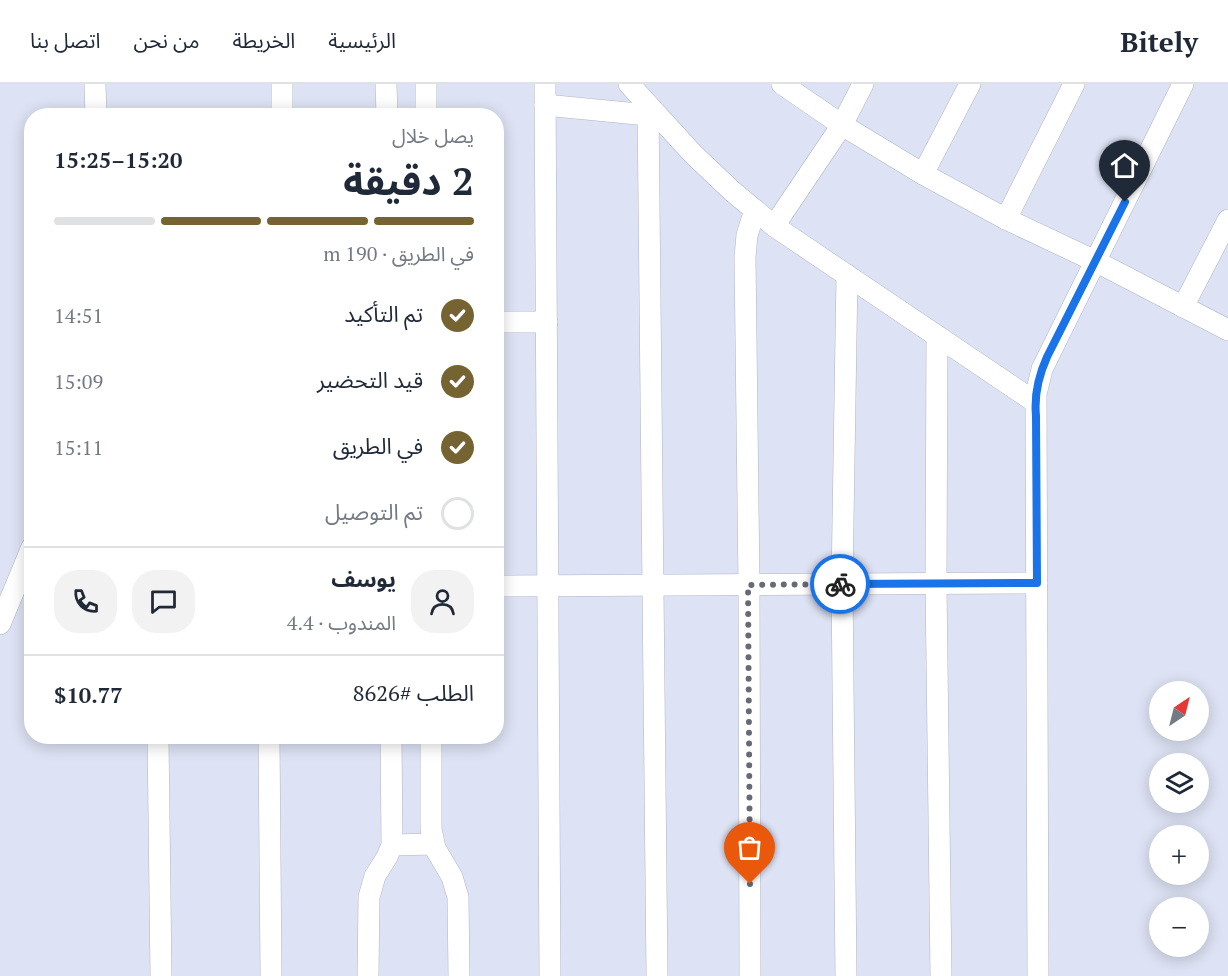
<!DOCTYPE html>
<html lang="ar">
<head>
<meta charset="utf-8">
<style>
	:root { --surface:#fff; --page:#f2f2f3; --text:#1f2937; --muted:#747a83; --line:#e0e1e3; --accent:#756331 }
	body { margin:0; font-family:"PT Serif","Noto Sans Arabic",serif; background:var(--page); color:var(--text); direction:rtl; height:100vh; display:flex; flex-direction:column; font-size:22px; white-space:nowrap }
	* { box-sizing:border-box; margin:0 }
	p { font-size:20px; color:var(--muted) }
	.icon { flex:none; width:33px; height:33px; fill:none; stroke:currentColor; stroke-width:2; stroke-linecap:round; stroke-linejoin:round }
	.map { position:relative; flex:1; overflow:hidden; direction:ltr }
	.side { position:absolute; left:24px; top:24px; width:480px; height:636px; display:flex; flex-direction:column; background:var(--surface); border-radius:24px; box-shadow:0 3px 15px #0003; direction:rtl }
	.side>* { flex:none }
	.needle { width:39px; rotate:35deg }
	.tools { position:absolute; left:1149px; top:597px; display:grid; gap:12px }
	.tools a { display:grid; place-items:center; width:60px; height:60px; border-radius:50%; background:var(--surface); box-shadow:0 3px 15px #0003; font-size:30px }
	.pin { position:absolute; display:grid; place-items:center; width:51px; height:51px; color:#fff; margin:-62px -26px; border-radius:50% 50% 50% 0; rotate:-45deg; box-shadow:0 0 6px #0007 }
	.pin .icon { rotate:45deg }
	.courier { position:absolute; display:grid; place-items:center; width:60px; height:60px; margin:-30px; border:4px solid #1a73e8; border-radius:50%; background:#fff; color:#222; box-shadow:0 2px 8px #0007 }
	.summary em { font-style:normal; font-weight:700 }
	.summary div { display:flex; flex-direction:column-reverse }
	.summary { display:flex; align-items:center; justify-content:space-between; height:102px; padding:0 30px }
	h1 { font-size:39px; font-weight:700; line-height:45px }
	.bar { display:grid; grid-template-columns:repeat(4,1fr); gap:9px 6px; align-content:center; height:72px; padding:0 30px }
	.bar i { height:8px; border-radius:4px; background:var(--line) }
	.bar .active { background:var(--accent) }
	.bar p { grid-column:span 4 }
	.line { display:flex; align-items:center; gap:15px; padding:0 30px; border-top:2px solid var(--line) }
	.line div { flex:1 }
	.round { display:grid; place-items:center; flex:none; width:63px; height:63px; border-radius:24px; background:var(--page) }
	ol { padding:0 30px; list-style:none }
	li { display:flex; align-items:center; gap:18px; height:66px }
	li p { margin-inline-start:auto }
	li .icon { padding:6px; border-radius:50%; background:var(--accent); color:#fff; stroke-width:4 }
	li:last-child { color:var(--muted) }
	li i { width:33px; height:33px; border:3px solid var(--line); border-radius:50% }
	header { display:flex; align-items:center; gap:36px; box-sizing:border-box; height:84px; padding:0 30px; background:var(--surface); border-bottom:2px solid var(--line) }
	header strong { font-size:28px }
	nav { display:flex; gap:33px; margin-inline-start:auto; font-size:21px }
	.map>svg:first-child { display:block }
</style>
</head>
<body>
<header>
<strong>Bitely</strong>
<nav><a>الرئيسية</a><a>الخريطة</a><a>من نحن</a><a>اتصل بنا</a></nav>
</header>
<div class="map">
<svg width="1228" height="892" viewBox="0 0 1228 892">
	<rect width="100%" height="100%" fill="#dde2f4"/>
	<g fill="none" stroke-linecap="round" stroke-linejoin="round">
		<g stroke="#b0b5c6" stroke-width="22">
			<g id="street">
				<polyline points="95,0 96,32"/>
				<polyline points="282,0 282,32"/>
				<polyline points="386,0 387,32"/>
				<polyline points="426,0 426,32"/>
				<polyline points="545,0 550,892"/>
				<polyline points="629,0 693,70 732,107 774,142 1035,318"/>
				<polyline points="782,0 842,41 923,90 1006,135 1095,177 1228,246"/>
				<polyline points="545,21 648,31"/>
				<polyline points="648,22 657,892"/>
				<polyline points="923,90 970,0"/>
				<polyline points="1006,135 1074,0"/>
				<polyline points="774,142 842,41 863,0"/>
				<polyline points="1183,223 1228,136"/>
				<polyline points="496,238 547,238"/>
				<polyline points="937,252 936,500 941,892"/>
				<polyline points="496,502 1037,499"/>
				<polyline points="0,540 32,463"/>
				<polyline points="158,652 161,892"/>
				<polyline points="269,652 271,892"/>
				<polyline points="431,652 431,745 435,764 452,793 458,813 459,892"/>
				<polyline points="392,761 434,760"/>
				<polyline points="368,892 369,813 375,792 387,773 392,761 391,652"/>
				<polyline points="750,892 749,501 745,173 747,151 755,126"/>
				<polyline points="846,892 842,500 847,191"/>
				<polyline points="1038,892 1036,310 1042,285 1183,0"/>
			</g>
		</g>
		<use href="#street" stroke="#fff" stroke-width="21"/>
	</g>
	<g fill="none" stroke-linecap="round" stroke-linejoin="round">
		<polyline stroke="#676a75" stroke-width="6" stroke-dasharray="0 10.8" points="750,800 748,501 840,500"/>
		<path stroke="#1a73e8" stroke-width="8" d="M840,500L1037,499L1036,332C1034,311 1038,293 1047,273L1125,118"/>
	</g>
</svg>
<div class="tools">
<a><svg class="needle" viewBox="-14 -14 28 28"><path d="M0-13l5 13h-10z" fill="#e53935"/><path d="M0 13l5-13h-10z" fill="#747a83"/></svg></a>
<a><svg class="icon" aria-label="layers" viewBox="0 0 24 24"><path d="M12 4l9 5-9 5-9-5zM3 14l9 5 9-5"/></svg></a>
<a>+</a>
<a>−</a>
</div>
<div class="pin" style="left:750px;top:800px;background:#ea580c"><svg class="icon" aria-label="bag" viewBox="0 0 24 24"><path d="M5 8h14l-1 12H6zM9 8a3 3 0 0 1 6 0"/></svg></div>
<div class="pin" style="left:1125px;top:118px;background:#1f2937"><svg class="icon" aria-label="home" viewBox="0 0 24 24"><path d="M3 11l9-7 9 7M6 9v11h12V9"/></svg></div>
<div class="courier" style="left:840px;top:500px"><svg class="icon" aria-label="bike" viewBox="0 0 24 24"><circle cx="6" cy="16" r="4"/><circle cx="18" cy="16" r="4"/><path d="M6 16l4-8h5l3 8M10 8l3 8H6M13 5h3"/></svg></div>
<section class="side">
<div class="summary"><div><h1>2 دقيقة</h1><p>يصل خلال</p></div><em>15:20–15:25</em></div>
<div class="bar"><i class="active"></i><i class="active"></i><i class="active"></i><i></i><p>في الطريق · 190 m</p></div>
<ol>
<li><svg class="icon" aria-label="check" viewBox="0 0 24 24"><path d="M5 12l5 5 9-10"/></svg>تم التأكيد<p>14:51</p></li>
<li><svg class="icon" aria-label="check" viewBox="0 0 24 24"><path d="M5 12l5 5 9-10"/></svg>قيد التحضير<p>15:09</p></li>
<li><svg class="icon" aria-label="check" viewBox="0 0 24 24"><path d="M5 12l5 5 9-10"/></svg>في الطريق<p>15:11</p></li>
<li><i></i>تم التوصيل</li>
</ol>
<div class="line" style="height:108px"><a class="round"><svg class="icon" aria-label="person" viewBox="0 0 24 24"><circle cx="12" cy="8" r="4"/><path d="M4 21q1-7 8-7t8 7"/></svg></a><div><b>يوسف</b><p>المندوب · 4.4</p></div><a class="round"><svg class="icon" aria-label="chat" viewBox="0 0 24 24"><path d="M4 5h16v11H9l-5 4z"/></svg></a><a class="round"><svg class="icon" aria-label="phone" viewBox="0 0 24 24"><path d="M5 4h4l2 5-3 2q2 4 5 5l2-3 5 2v4C11 20 4 13 5 4z"/></svg></a></div>
<div class="line" style="height:78px"><div>الطلب #8626</div><b>$10.77</b></div>
</section>
</div>
</body>
</html>
